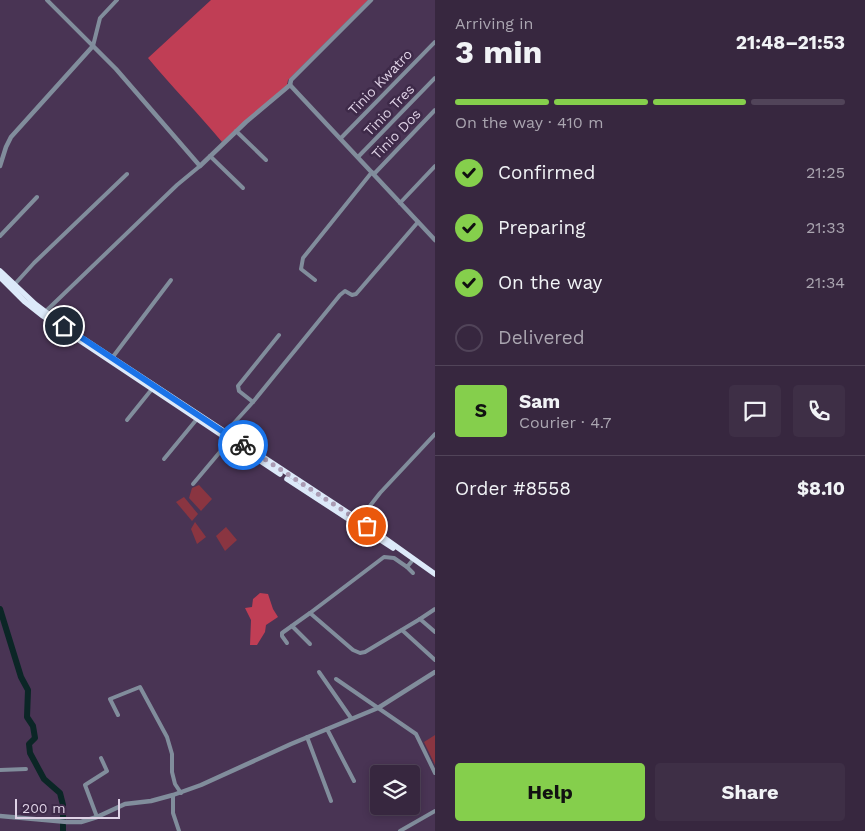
<!DOCTYPE html>
<html lang="en">
<head>
<meta charset="utf-8">
<style>
	:root { --surface:#37273f; --page:#3e2f46; --text:#f1f3f6; --muted:#aaa5b0; --line:#514459; --accent:#85cf4c }
	body { margin:0; font-family:"Work Sans",sans-serif; background:var(--page); color:var(--text); height:100vh; display:flex; flex-direction:column; font-size:19px; white-space:nowrap }
	* { box-sizing:border-box; margin:0 }
	p { font-size:16px; color:var(--muted) }
	.icon { flex:none; width:28px; height:28px; fill:none; stroke:currentColor; stroke-width:2; stroke-linecap:round; stroke-linejoin:round }
	.map { position:relative; flex:1; overflow:hidden }
	.drawer { display:flex; flex-direction:column; background:var(--surface); width:430px }
	.drawer>* { flex:none }
	.controls { position:absolute; left:370px; top:765px; display:grid; gap:10px }
	.controls a { display:grid; place-items:center; width:50px; height:50px; border-radius:5px; background:var(--surface); box-shadow:0 2px 8px #0003,0 0 0 1px var(--line); font-size:25px }
	.scale { position:absolute; left:15px; bottom:12px; width:105px; box-sizing:border-box; padding-left:5px; border:2px solid #dfd2e6; border-top:0; font-size:14px; line-height:18px; white-space:nowrap; color:#dfd2e6; -webkit-text-stroke:4px #3e2a49; paint-order:stroke }
	.pin { position:absolute; display:grid; place-items:center; width:42px; height:42px; color:#fff; margin:-21px; border:2px solid #fff; border-radius:50%; box-shadow:0 1px 5px #0007 }
	.courier { position:absolute; display:grid; place-items:center; width:50px; height:50px; margin:-25px; border:4px solid #1a73e8; border-radius:50%; background:#fff; color:#222; box-shadow:0 1px 6px #0007 }
	.summary em { font-style:normal; font-weight:700 }
	.summary div { display:flex; flex-direction:column-reverse }
	.summary { display:flex; align-items:center; justify-content:space-between; height:85px; padding:0 20px }
	h1 { font-size:32px; font-weight:700; line-height:38px }
	.bar { display:grid; grid-template-columns:repeat(4,1fr); gap:8px 5px; align-content:center; height:60px; padding:0 20px }
	.bar i { height:6px; border-radius:4px; background:var(--line) }
	.bar .selected { background:var(--accent) }
	.bar p { grid-column:span 4 }
	.line { display:flex; align-items:center; gap:12px; padding:0 20px; border-top:1px solid var(--line) }
	.line div { flex:1 }
	.round { display:grid; place-items:center; flex:none; width:52px; height:52px; border-radius:5px; background:var(--page) }
	ol { padding:0 20px; list-style:none }
	li { display:flex; align-items:center; gap:15px; height:55px }
	li p { margin-inline-start:auto }
	li .icon { padding:5px; border-radius:50%; background:var(--accent); color:#111; stroke-width:4 }
	li:last-child { color:var(--muted) }
	li i { width:28px; height:28px; border:2px solid var(--line); border-radius:50% }
	.primary-button { display:flex; gap:10px; margin-top:auto; padding:10px 20px }
	.primary-button a { flex:1; height:58px; border-radius:5px; background:var(--accent); color:#111; font-size:20px; font-weight:700; line-height:58px; text-align:center }
	.primary-button a+a { background:var(--page); color:var(--text) }
	main { display:flex; flex:1; min-height:0 }
	.map>svg:first-child { display:block }
</style>
</head>
<body>
<main>
<div class="map">
<svg width="435" height="831" viewBox="0 0 435 831">
	<rect width="100%" height="100%" fill="#493454"/>
	<g fill="#8a3541">
		<polygon points="199,485 212,499 201,511 189,498 192,488"/>
		<polygon points="184,497 198,514 192,521 176,502"/>
		<polygon points="195,522 206,537 197,544 191,529"/>
		<polygon points="226,527 237,540 225,551 216,536"/>
		<polygon points="435,735 435,765 424,742"/>
	</g>
	<g fill="#c03e55">
		<path d="M211,0H368L288,80L287,85L222,142C198,113 172,87 148,58Z"/>
		<polygon points="260,593 268,594 273,609 278,617 266,625 265,632 257,645 250,645 251,620 245,608 252,607 253,599"/>
	</g>
	<g fill="none" stroke-linecap="round" stroke-linejoin="round">
		<polyline stroke="#0b2626" stroke-width="6" points="0,609 21,677 28,690 27,717 33,726 35,738 29,744 30,753 44,779 60,793 63,805 63,831"/>
		<g stroke="#818d9c" stroke-width="4">
			<polyline points="47,0 93,46 100,18 117,0"/>
			<polyline points="236,131 266,160"/>
			<polyline points="341,138 435,42"/>
			<polyline points="210,156 243,188"/>
			<polyline points="358,157 435,78"/>
			<polyline points="374,174 435,110"/>
			<polyline points="400,203 435,166"/>
			<polyline points="0,236 37,197"/>
			<polyline points="315,280 301,269 303,258 372,172"/>
			<polyline points="14,285 34,263 127,174"/>
			<polyline points="45,312 177,185 200,166"/>
			<polyline points="112,358 171,280"/>
			<polyline points="253,402 239,391 238,386 279,335"/>
			<polyline points="127,420 152,389"/>
			<polyline points="225,433 253,402 340,295 345,291 352,295 356,294 418,222"/>
			<polyline points="164,459 197,419"/>
			<polyline points="193,484 230,440"/>
			<polyline points="359,520 380,493 435,434"/>
			<polyline points="407,567 413,573"/>
			<polyline points="435,609 420,619 435,632"/>
			<polyline points="310,613 384,557 394,558 407,567 412,561"/>
			<polyline points="292,626 310,644"/>
			<polyline points="402,630 435,660"/>
			<polyline points="287,643 282,636 282,633 310,613 353,650 360,653 365,652 420,619"/>
			<polyline points="319,672 351,718"/>
			<polyline points="336,679 416,734 435,773"/>
			<polyline points="118,715 110,699 140,687 167,737 172,754 172,772 175,784 181,793"/>
			<polyline points="327,729 354,781"/>
			<polyline points="307,737 331,801"/>
			<polyline points="0,770 26,769"/>
			<polyline points="173,795 173,813 179,831"/>
			<polyline points="97,817 85,785 107,771 101,758"/>
			<polyline points="400,831 435,811"/>
		</g>
		<g stroke="#818d9c" stroke-width="4.5">
			<polyline points="290,85 435,240"/>
			<polyline points="0,166 6,147 11,137 93,46 116,69 200,166 246,122 290,85 291,80 371,0"/>
			<polyline points="0,816 67,822 81,822 97,817 125,804 151,801 173,795 201,785 291,744 378,708 435,672"/>
		</g>
		<g stroke="#dce9f9" stroke-width="5.5">
			<polyline points="0,271 35,304 64,326 359,520 435,574"/>
			<polyline points="0,277 24,301 43,316 280,474"/>
			<polyline points="287,479 393,548"/>
		</g>
	</g>
	<g fill="none" stroke-linecap="round" stroke-linejoin="round">
		<polyline stroke="#aa9bb3" stroke-width="5" stroke-dasharray="0 9" points="243,445 367,526"/>
		<polyline stroke="#1a73e8" stroke-width="6" points="64,326 243,445"/>
	</g>
	<g text-anchor="middle" dominant-baseline="central" stroke-width="5" stroke-linejoin="round" paint-order="stroke">
		<g font-size="14" fill="#dfd2e6" stroke="#3e2a49">
			<text transform="translate(380 82) rotate(-46)">Tinio Kwatro</text>
			<text transform="translate(389 110) rotate(-46)">Tinio Tres</text>
			<text transform="translate(396 134) rotate(-46)">Tinio Dos</text>
		</g>
	</g>
</svg>
<div class="controls">
<a><svg class="icon" aria-label="layers" viewBox="0 0 24 24"><path d="M12 4l9 5-9 5-9-5zM3 14l9 5 9-5"/></svg></a>
</div>
<div class="scale">200 m</div>
<div class="pin" style="left:367px;top:526px;background:#ea580c"><svg class="icon" aria-label="bag" viewBox="0 0 24 24"><path d="M5 8h14l-1 12H6zM9 8a3 3 0 0 1 6 0"/></svg></div>
<div class="pin" style="left:64px;top:326px;background:#1f2937"><svg class="icon" aria-label="home" viewBox="0 0 24 24"><path d="M3 11l9-7 9 7M6 9v11h12V9"/></svg></div>
<div class="courier" style="left:243px;top:445px"><svg class="icon" aria-label="bike" viewBox="0 0 24 24"><circle cx="6" cy="16" r="4"/><circle cx="18" cy="16" r="4"/><path d="M6 16l4-8h5l3 8M10 8l3 8H6M13 5h3"/></svg></div>
</div>
<section class="drawer">
<div class="summary"><div><h1>3 min</h1><p>Arriving in</p></div><em>21:48–21:53</em></div>
<div class="bar"><i class="selected"></i><i class="selected"></i><i class="selected"></i><i></i><p>On the way · 410 m</p></div>
<ol>
<li><svg class="icon" aria-label="check" viewBox="0 0 24 24"><path d="M5 12l5 5 9-10"/></svg>Confirmed<p>21:25</p></li>
<li><svg class="icon" aria-label="check" viewBox="0 0 24 24"><path d="M5 12l5 5 9-10"/></svg>Preparing<p>21:33</p></li>
<li><svg class="icon" aria-label="check" viewBox="0 0 24 24"><path d="M5 12l5 5 9-10"/></svg>On the way<p>21:34</p></li>
<li><i></i>Delivered</li>
</ol>
<div class="line" style="height:90px"><b class="round" style="background:var(--accent);color:#111">S</b><div><b>Sam</b><p>Courier · 4.7</p></div><a class="round"><svg class="icon" aria-label="chat" viewBox="0 0 24 24"><path d="M4 5h16v11H9l-5 4z"/></svg></a><a class="round"><svg class="icon" aria-label="phone" viewBox="0 0 24 24"><path d="M5 4h4l2 5-3 2q2 4 5 5l2-3 5 2v4C11 20 4 13 5 4z"/></svg></a></div>
<div class="line" style="height:65px"><div>Order #8558</div><b>$8.10</b></div>
<div class="primary-button"><a>Help</a><a>Share</a></div>
</section>
</main>
</body>
</html>
